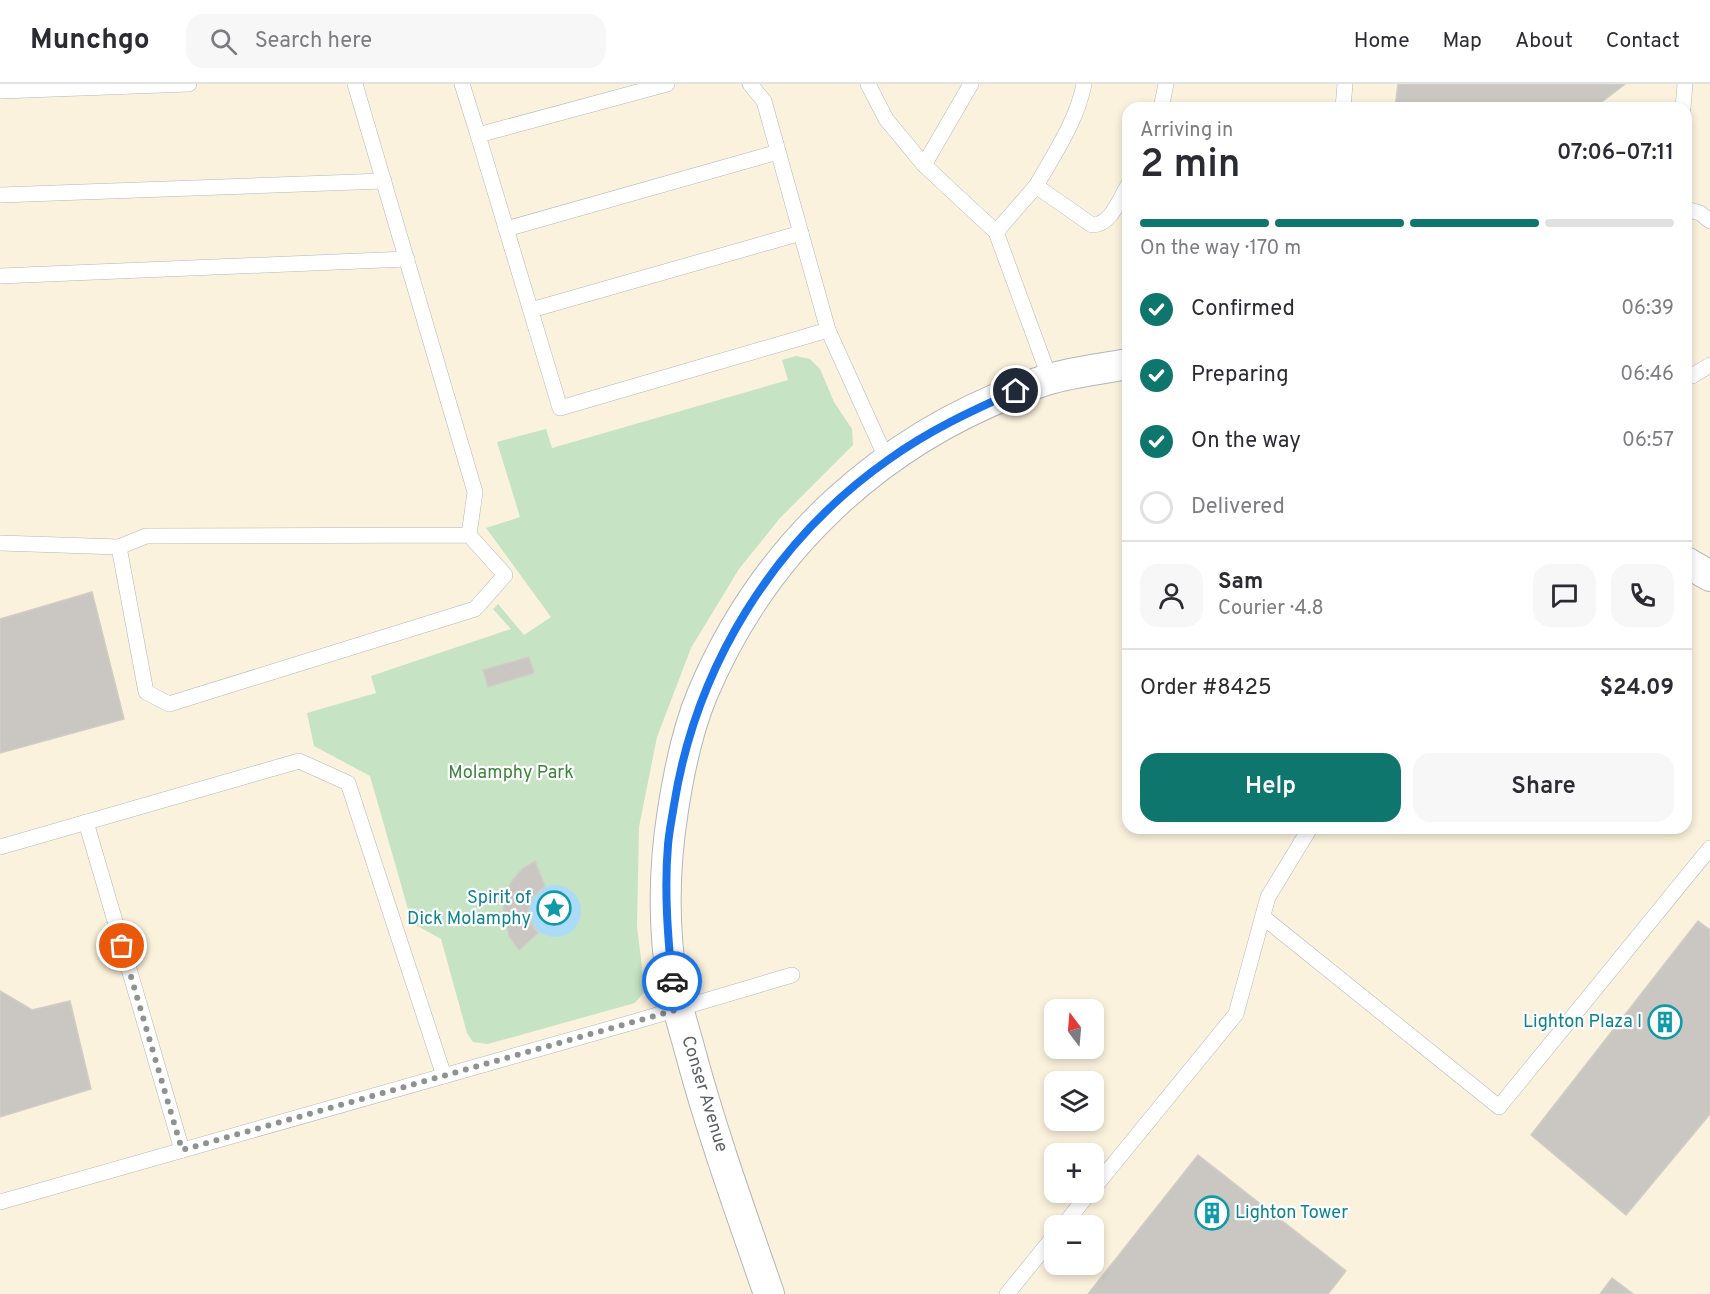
<!DOCTYPE html>
<html lang="en">
<head>
<meta charset="utf-8">
<style>
	:root { --surface:#fff; --page:#f7f7f7; --text:#2b2b33; --muted:#7c7c81; --line:#e1e1e2; --accent:#0f766e }
	body { margin:0; font-family:Overpass,sans-serif; background:var(--page); color:var(--text); height:100vh; display:flex; flex-direction:column; font-size:22px; white-space:nowrap }
	* { box-sizing:border-box; margin:0 }
	p { font-size:20px; color:var(--muted) }
	.icon { flex:none; width:33px; height:33px; fill:none; stroke:currentColor; stroke-width:2; stroke-linecap:round; stroke-linejoin:round }
	.map { position:relative; flex:1; overflow:hidden }
	.side { position:absolute; left:1122px; top:18px; width:570px; height:732px; display:flex; flex-direction:column; background:var(--surface); border-radius:18px; box-shadow:0 3px 9px #0003 }
	.side>* { flex:none }
	.needle { width:39px; rotate:344deg }
	.buttons { position:absolute; left:1044px; top:915px; display:grid; gap:12px }
	.buttons a { display:grid; place-items:center; width:60px; height:60px; border-radius:12px; background:var(--surface); box-shadow:0 3px 9px #0003; font-size:30px }
	.pin { position:absolute; display:grid; place-items:center; width:51px; height:51px; color:#fff; margin:-26px; border:3px solid #fff; border-radius:50%; box-shadow:0 2px 6px #0007 }
	.courier { position:absolute; display:grid; place-items:center; width:60px; height:60px; margin:-30px; border:4px solid #1a73e8; border-radius:50%; background:#fff; color:#222; box-shadow:0 2px 8px #0007 }
	.overview em { font-style:normal; font-weight:600 }
	.overview div { display:flex; flex-direction:column-reverse }
	.overview { display:flex; align-items:center; justify-content:space-between; height:102px; padding:0 18px }
	h1 { font-size:39px; font-weight:600; line-height:45px }
	.bar { display:grid; grid-template-columns:repeat(4,1fr); gap:9px 6px; align-content:center; height:72px; padding:0 18px }
	.bar i { height:8px; border-radius:4px; background:var(--line) }
	.bar .active { background:var(--accent) }
	.bar p { grid-column:span 4 }
	.line { display:flex; align-items:center; gap:15px; padding:0 18px; border-top:2px solid var(--line) }
	.line div { flex:1 }
	.round { display:grid; place-items:center; flex:none; width:63px; height:63px; border-radius:18px; background:var(--page) }
	ol { padding:0 18px; list-style:none }
	li { display:flex; align-items:center; gap:18px; height:66px }
	li p { margin-inline-start:auto }
	li .icon { padding:6px; border-radius:50%; background:var(--accent); color:#fff; stroke-width:4 }
	li:last-child { color:var(--muted) }
	li i { width:33px; height:33px; border:3px solid var(--line); border-radius:50% }
	.cta { display:flex; gap:12px; margin-top:auto; padding:12px 18px }
	.cta a { flex:1; height:69px; border-radius:18px; background:var(--accent); color:#fff; font-size:24px; font-weight:600; line-height:69px; text-align:center }
	.cta a+a { background:var(--page); color:var(--text) }
	header { display:flex; align-items:center; gap:36px; box-sizing:border-box; height:84px; padding:0 30px; background:var(--surface); border-bottom:2px solid var(--line) }
	header strong { font-size:28px }
	nav { display:flex; gap:33px; margin-inline-start:auto; font-size:21px }
	.search { width:420px; height:54px; background:var(--page); display:flex; align-items:center; gap:15px; box-sizing:border-box; padding:0 21px; border-radius:18px; color:var(--muted); font-size:22px }
	.map>svg:first-child { display:block }
</style>
</head>
<body>
<header>
<strong>Munchgo</strong>
<div class="search"><svg class="icon" aria-label="search" viewBox="0 0 24 24"><circle cx="10" cy="10" r="6"/><path d="M15 15l6 6"/></svg>Search here</div>
<nav><a>Home</a><a>Map</a><a>About</a><a>Contact</a></nav>
</header>
<div class="map">
<svg width="1710" height="1210" viewBox="0 0 1710 1210">
	<rect width="100%" height="100%" fill="#eeece5"/>
	<path fill="#fbf2dd" fill-rule="evenodd" d="M0,0H1710V1210H0ZM1128,24H1686V744H1128ZM1054,926H1094V964H1054ZM1054,998H1094V1036H1054ZM1054,1070H1094V1108H1054ZM1054,1142H1094V1180H1054Z"/>
	<polygon fill="#c6e3c4" points="796,272 810,275 820,285 834,318 852,345 853,361 780,434 739,485 691,564 657,653 639,743 637,843 645,907 635,919 488,960 473,958 467,949 441,855 412,839 370,692 314,662 307,629 376,609 371,592 511,545 493,525 498,520 524,551 551,533 486,444 520,433 497,358 546,345 552,364 788,296 782,276"/>
	<circle fill="#acdbf7" cx="555" cy="827" r="26"/>
	<g fill="#cac7c2" stroke="#d2cdc4" stroke-width="1.5">
		<polygon points="1398,0 1625,0 1594,24 1395,24"/>
		<polygon points="92,508 124,635 0,669 0,535"/>
		<polygon points="529,573 534,589 488,603 483,586"/>
		<polygon points="535,777 545,802 531,815 528,828 532,841 538,849 519,866 509,852 503,825 504,812 511,798 522,785"/>
		<polygon points="1698,837 1710,846 1710,1030 1626,1131 1531,1051"/>
		<polygon points="0,907 32,926 70,917 91,1005 0,1033"/>
		<polygon points="1198,1071 1346,1187 1328,1210 1088,1210"/>
		<polygon points="1612,1194 1633,1210 1600,1210"/>
	</g>
	<g fill="none" stroke-linecap="round" stroke-linejoin="round">
		<g stroke="#b2b6b9" stroke-width="16">
			<g id="lane">
				<polyline points="355,0 475,408 469,451 505,491 475,525 169,620 146,608 119,463 146,452 469,451"/>
				<polyline points="462,0 478,51"/>
				<polyline points="667,0 478,51 560,324 828,246"/>
				<polyline points="750,0 764,17 828,246 887,376"/>
				<polyline points="868,0 886,35 924,81 996,148 1050,295"/>
				<polyline points="0,7 189,0"/>
				<polyline points="1161,24 1166,0"/>
				<polyline points="1343,24 1345,0"/>
				<polyline points="1683,24 1685,0"/>
				<polyline points="924,81 971,0"/>
				<path d="M1036,102C1054,70 1077,37 1084,0"/>
				<polyline points="0,111 384,97"/>
				<polyline points="1686,125 1700,129 1710,137"/>
				<polyline points="506,145 778,68"/>
				<path d="M996,148L1036,102L1092,141C1111,141 1119,116 1128,101"/>
				<polyline points="0,192 407,175"/>
				<polyline points="531,226 801,149"/>
				<polyline points="1686,294 1692,292 1710,281"/>
				<polyline points="0,459 119,463"/>
				<polyline points="86,738 182,1066"/>
				<polyline points="0,763 299,677 348,699 444,992"/>
				<polyline points="1263,833 1499,1023 1710,764"/>
				<polyline points="1094,1104 1236,930 1268,813 1310,744"/>
				<polyline points="0,1118 637,937 792,891"/>
				<polyline points="1063,1142 1090,1108"/>
				<polyline points="1007,1210 1054,1152"/>
			</g>
		</g>
		<g stroke="#b2b6b9" stroke-width="32">
			<g id="street">
				<polyline points="1686,478 1710,492"/>
				<path d="M769,1210C741,1129 712,1049 690,967C684,944 676,921 672,898C663,841 664,782 673,726C679,687 687,647 702,611C766,458 889,348 1046,296C1072,288 1101,285 1128,280"/>
			</g>
		</g>
		<use href="#lane" stroke="#fff" stroke-width="15"/>
		<use href="#street" stroke="#fff" stroke-width="30"/>
	</g>
	<g fill="none" stroke-linecap="round" stroke-linejoin="round">
		<polyline stroke="#909291" stroke-width="6" stroke-dasharray="0 10.8" points="122,862 182,1066 679,925 672,897"/>
		<path stroke="#1a73e8" stroke-width="8" d="M672,897C668,852 664,807 668,761C669,748 672,734 674,721C696,583 773,457 888,376C928,347 971,327 1016,307"/>
	</g>
	<defs>
		<g id="sight-ring" transform="scale(1.725)"><circle r="9.5" fill="#fff" stroke="#0f9aa8" stroke-width="1.5"/><path d="M0-6L1.8-2.2L6-1.7L2.9 1.2L3.7 5.4L0 3.3L-3.7 5.4L-2.9 1.2L-6-1.7L-1.8-2.2Z" fill="#0f9aa8"/></g>
		<g id="building-ring" transform="scale(1.725)"><circle r="9.5" fill="#fff" stroke="#0f9aa8" stroke-width="1.5"/><path d="M-4-6H4V6H1V3H-1V6H-4ZM-2.5-4.3h1.7v1.8h-1.7ZM.8-4.3h1.7v1.8H.8ZM-2.5-1h1.7V.8h-1.7ZM.8-1h1.7V.8H.8Z" fill="#0f9aa8"/></g>
	</defs>
	<g fill-rule="evenodd">
		<use href="#sight-ring" x="554" y="824"/>
		<use href="#building-ring" x="1665" y="938"/>
		<use href="#building-ring" x="1212" y="1129"/>
	</g>
	<g text-anchor="middle" dominant-baseline="central" stroke-width="4.5" stroke-linejoin="round" paint-order="stroke">
		<g font-size="18" fill="#3e833d" stroke="#fff">
			<text x="511" y="689">Molamphy Park</text>
		</g>
		<g font-size="18" fill="#0d838f" stroke="#fff" text-anchor="end">
			<text x="531" y="814">Spirit of<tspan x="531" dy="21">Dick Molamphy</tspan></text>
			<text x="1642" y="938">Lighton Plaza I</text>
			<text x="1235" y="1129" text-anchor="start">Lighton Tower</text>
		</g>
		<g font-size="18" fill="#5d6164" stroke="#fff">
			<text transform="translate(704 1010) rotate(73)">Conser Avenue</text>
		</g>
	</g>
</svg>
<div class="buttons">
<a><svg class="needle" viewBox="-14 -14 28 28"><path d="M0-13l5 13h-10z" fill="#e53935"/><path d="M0 13l5-13h-10z" fill="#7c7c81"/></svg></a>
<a><svg class="icon" aria-label="layers" viewBox="0 0 24 24"><path d="M12 4l9 5-9 5-9-5zM3 14l9 5 9-5"/></svg></a>
<a>+</a>
<a>−</a>
</div>
<div class="pin" style="left:122px;top:862px;background:#ea580c"><svg class="icon" aria-label="bag" viewBox="0 0 24 24"><path d="M5 8h14l-1 12H6zM9 8a3 3 0 0 1 6 0"/></svg></div>
<div class="pin" style="left:1016px;top:307px;background:#1f2937"><svg class="icon" aria-label="home" viewBox="0 0 24 24"><path d="M3 11l9-7 9 7M6 9v11h12V9"/></svg></div>
<div class="courier" style="left:672px;top:897px"><svg class="icon" aria-label="car" viewBox="0 0 24 24"><path d="M5 17H2v-5l4-1 3-4h7l3 4 3 1v5h-3M9 17h6M6 11h13"/><circle cx="7" cy="17" r="2"/><circle cx="17" cy="17" r="2"/></svg></div>
<section class="side">
<div class="overview"><div><h1>2 min</h1><p>Arriving in</p></div><em>07:06–07:11</em></div>
<div class="bar"><i class="active"></i><i class="active"></i><i class="active"></i><i></i><p>On the way · 170 m</p></div>
<ol>
<li><svg class="icon" aria-label="check" viewBox="0 0 24 24"><path d="M5 12l5 5 9-10"/></svg>Confirmed<p>06:39</p></li>
<li><svg class="icon" aria-label="check" viewBox="0 0 24 24"><path d="M5 12l5 5 9-10"/></svg>Preparing<p>06:46</p></li>
<li><svg class="icon" aria-label="check" viewBox="0 0 24 24"><path d="M5 12l5 5 9-10"/></svg>On the way<p>06:57</p></li>
<li><i></i>Delivered</li>
</ol>
<div class="line" style="height:108px"><a class="round"><svg class="icon" aria-label="person" viewBox="0 0 24 24"><circle cx="12" cy="8" r="4"/><path d="M4 21q1-7 8-7t8 7"/></svg></a><div><b>Sam</b><p>Courier · 4.8</p></div><a class="round"><svg class="icon" aria-label="chat" viewBox="0 0 24 24"><path d="M4 5h16v11H9l-5 4z"/></svg></a><a class="round"><svg class="icon" aria-label="phone" viewBox="0 0 24 24"><path d="M5 4h4l2 5-3 2q2 4 5 5l2-3 5 2v4C11 20 4 13 5 4z"/></svg></a></div>
<div class="line" style="height:78px"><div>Order #8425</div><b>$24.09</b></div>
<div class="cta"><a>Help</a><a>Share</a></div>
</section>
</div>
</body>
</html>
